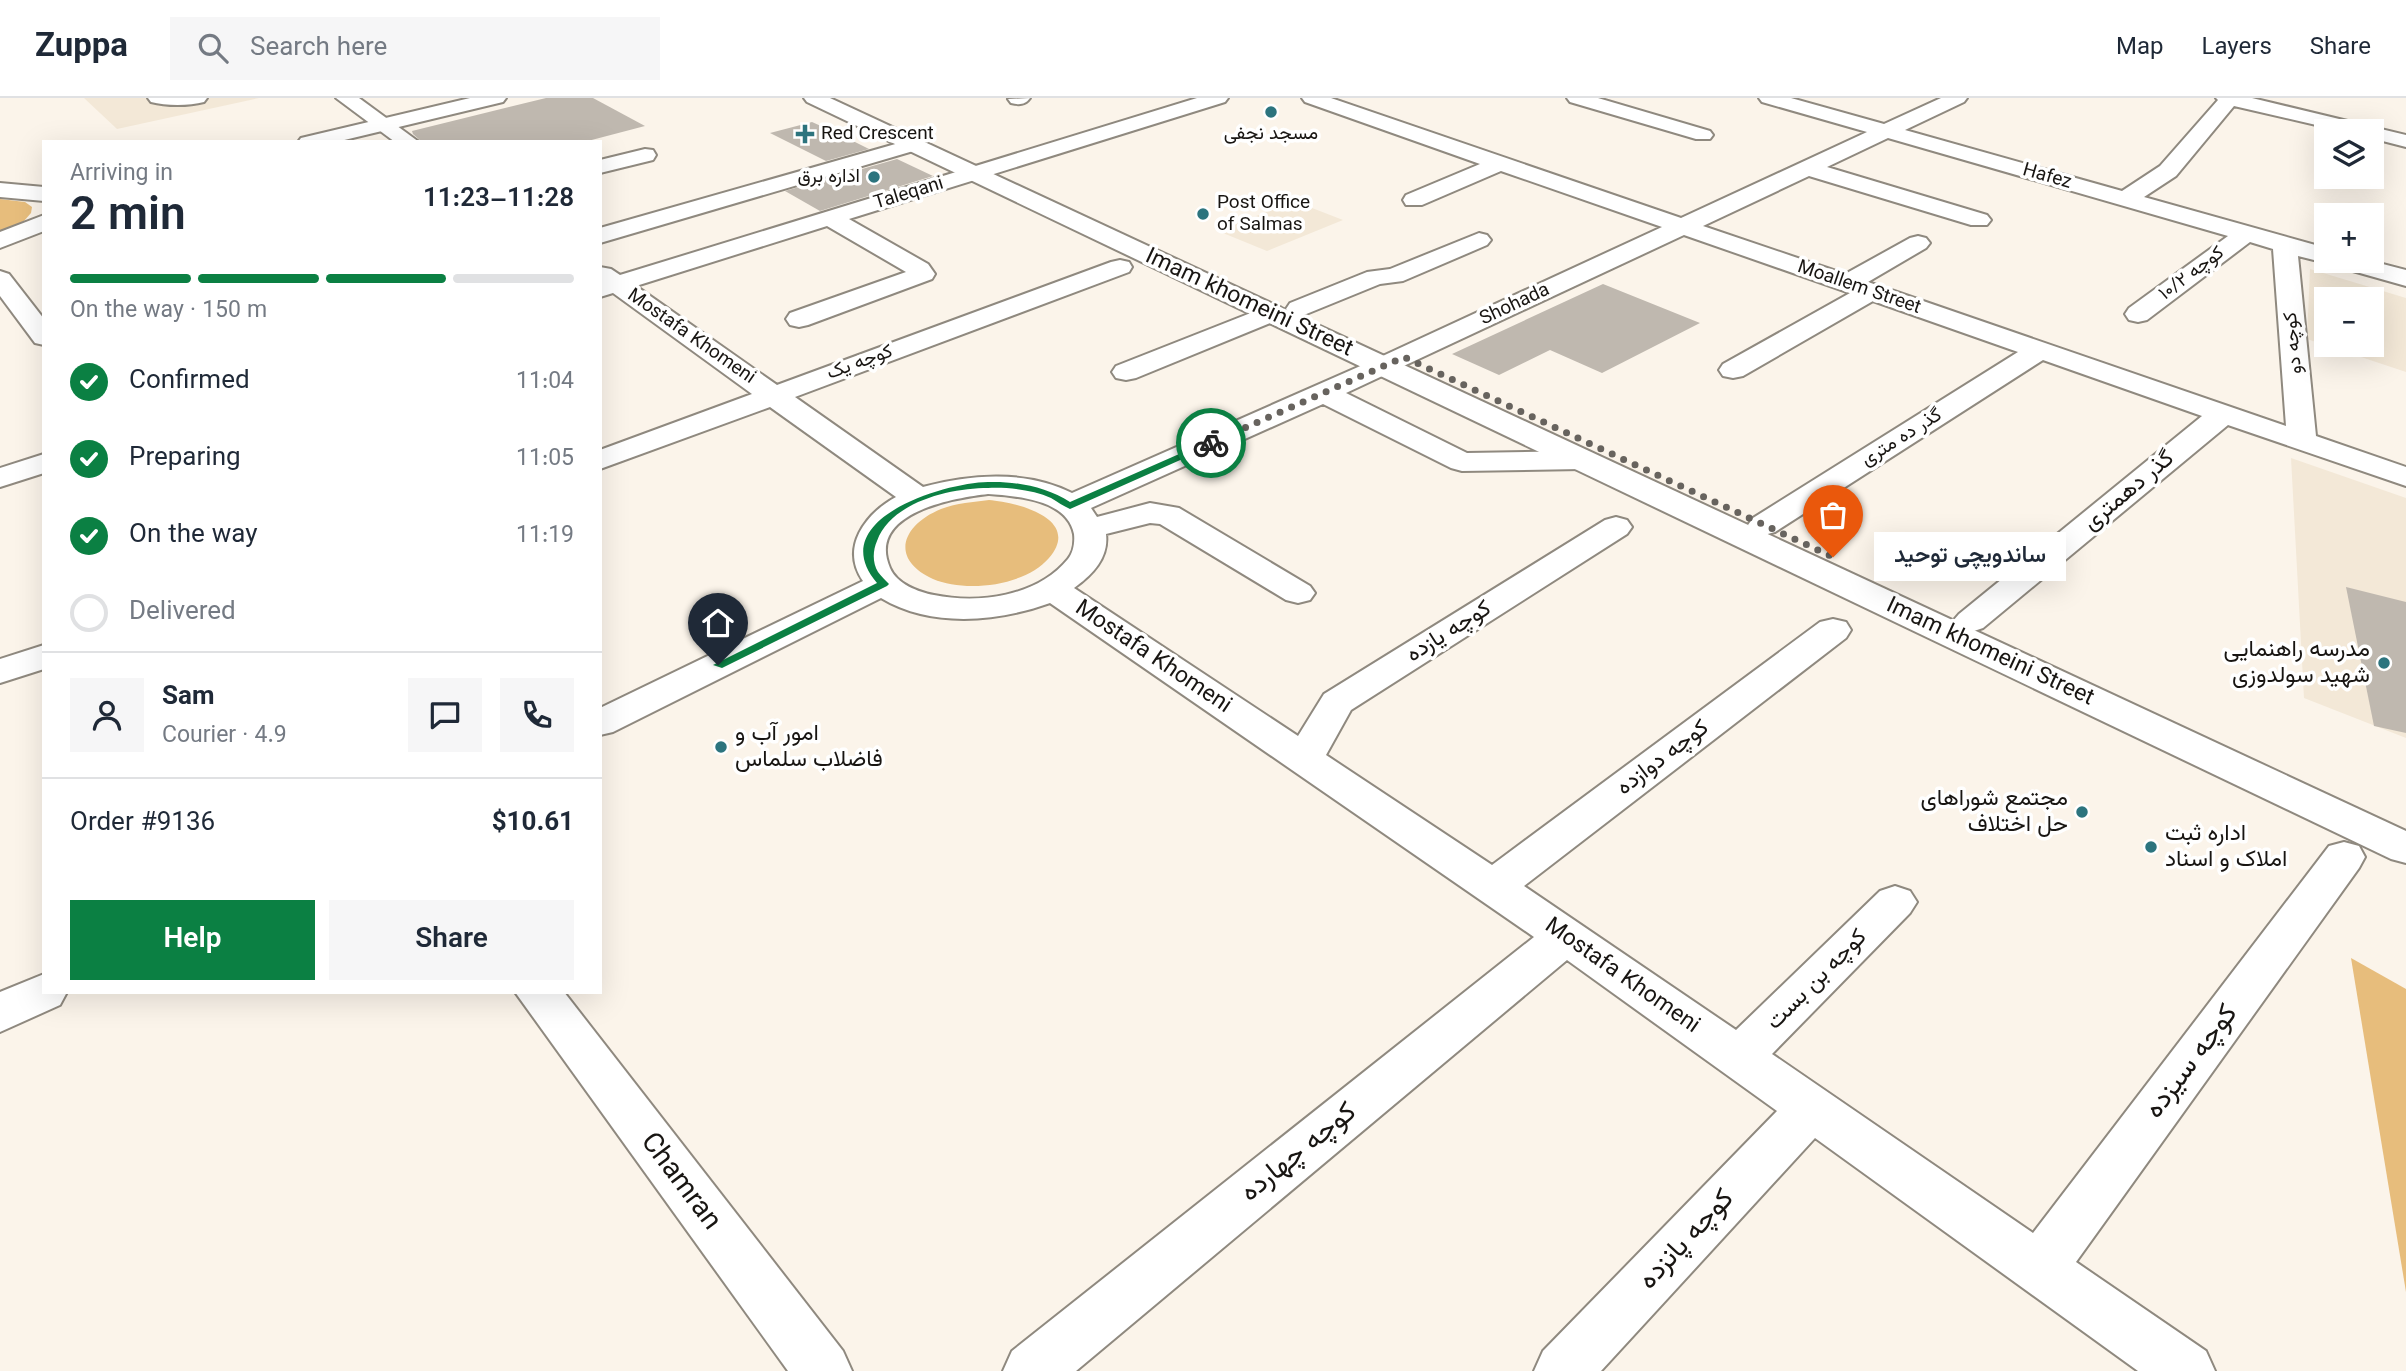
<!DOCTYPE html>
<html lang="en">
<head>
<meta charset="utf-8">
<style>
	:root { --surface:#fff; --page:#f6f6f7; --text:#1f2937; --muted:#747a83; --line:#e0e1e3; --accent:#0b8043 }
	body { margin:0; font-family:Georgia,Vazirmatn,serif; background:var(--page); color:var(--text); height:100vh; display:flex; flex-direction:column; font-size:26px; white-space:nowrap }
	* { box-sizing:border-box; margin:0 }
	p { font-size:23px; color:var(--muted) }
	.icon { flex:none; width:38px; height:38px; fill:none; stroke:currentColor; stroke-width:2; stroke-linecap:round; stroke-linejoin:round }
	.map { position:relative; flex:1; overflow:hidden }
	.details { position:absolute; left:42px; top:42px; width:560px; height:854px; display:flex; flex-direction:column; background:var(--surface); border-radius:0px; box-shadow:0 7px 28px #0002 }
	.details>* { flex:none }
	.tools { position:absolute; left:2314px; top:21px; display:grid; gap:14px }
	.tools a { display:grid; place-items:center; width:70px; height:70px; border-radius:0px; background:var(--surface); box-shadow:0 7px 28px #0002; font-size:35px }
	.pin { position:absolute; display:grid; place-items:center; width:60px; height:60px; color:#fff; margin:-72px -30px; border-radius:50% 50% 50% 0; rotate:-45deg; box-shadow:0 0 7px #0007 }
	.pin .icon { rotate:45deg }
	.courier { position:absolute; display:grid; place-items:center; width:70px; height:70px; margin:-35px; border:5px solid #0b8043; border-radius:50%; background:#fff; color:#222; box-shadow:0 2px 9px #0007 }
	.bubble { position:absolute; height:49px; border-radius:0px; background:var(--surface); box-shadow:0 7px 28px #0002; font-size:23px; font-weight:600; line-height:49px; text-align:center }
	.headline em { font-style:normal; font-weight:600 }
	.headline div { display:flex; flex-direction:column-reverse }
	.headline { display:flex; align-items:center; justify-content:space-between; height:119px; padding:0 28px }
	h1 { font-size:46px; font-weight:600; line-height:52px }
	.bar { display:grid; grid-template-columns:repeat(4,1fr); gap:10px 7px; align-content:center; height:84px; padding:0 28px }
	.bar i { height:9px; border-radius:5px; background:var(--line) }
	.bar .selected { background:var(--accent) }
	.bar p { grid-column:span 4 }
	.line { display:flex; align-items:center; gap:18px; padding:0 28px; border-top:2px solid var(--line) }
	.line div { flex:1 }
	.round { display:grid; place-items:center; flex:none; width:74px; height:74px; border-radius:0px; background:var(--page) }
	ol { padding:0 28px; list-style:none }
	li { display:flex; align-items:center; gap:21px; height:77px }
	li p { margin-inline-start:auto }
	li .icon { padding:7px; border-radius:50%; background:var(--accent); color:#fff; stroke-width:4 }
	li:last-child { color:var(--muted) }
	li i { width:38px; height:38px; border:4px solid var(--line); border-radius:50% }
	.action { display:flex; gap:14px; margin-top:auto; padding:14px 28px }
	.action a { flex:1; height:80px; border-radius:0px; background:var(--accent); color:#fff; font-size:28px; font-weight:600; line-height:80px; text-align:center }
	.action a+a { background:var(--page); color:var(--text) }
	header { display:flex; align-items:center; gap:42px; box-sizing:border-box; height:98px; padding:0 35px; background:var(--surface); border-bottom:2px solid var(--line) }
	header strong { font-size:33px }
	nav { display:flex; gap:38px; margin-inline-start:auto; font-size:24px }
	.search { width:490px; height:63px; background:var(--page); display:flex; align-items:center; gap:18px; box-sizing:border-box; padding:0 24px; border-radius:0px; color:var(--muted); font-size:26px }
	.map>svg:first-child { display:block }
</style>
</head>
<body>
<header>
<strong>Zuppa</strong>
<div class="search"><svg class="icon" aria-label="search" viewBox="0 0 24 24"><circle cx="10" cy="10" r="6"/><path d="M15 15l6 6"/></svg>Search here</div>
<nav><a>Map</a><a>Layers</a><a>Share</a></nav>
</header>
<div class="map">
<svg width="2406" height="1273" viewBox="0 0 2406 1273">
	<rect width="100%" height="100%" fill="#fbf4ea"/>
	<g fill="#f3e8d7" fill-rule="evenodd">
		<polygon points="84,0 259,0 117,31"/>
		<polygon points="1294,103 1343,122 1267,153 1218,133"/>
		<path d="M2310,171L2406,200V274L2307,241ZM2326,201H2371V247H2326Z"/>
		<polygon points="2291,360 2406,400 2406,640 2304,600"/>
	</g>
	<g fill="#e7bd7c">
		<polygon points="0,101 25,104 32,109 31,115 24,123 0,134"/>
		<path d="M989,402C1015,404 1083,420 1049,460C1025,488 966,495 933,481C889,461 902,427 941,411C957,405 973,404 989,402Z"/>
		<polygon points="2351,860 2406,891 2406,1194"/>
	</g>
	<g fill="#bfb8af">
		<polygon points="546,0 593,0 645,28 584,44 422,44 413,36 412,33"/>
		<polygon points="812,24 841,37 869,51 826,63 770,35"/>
		<polygon points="897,61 933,78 820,113 785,93"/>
		<polygon points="1603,186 1700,225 1602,275 1550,252 1499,277 1452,256"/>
		<polygon points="2346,489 2406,504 2406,635 2374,628"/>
	</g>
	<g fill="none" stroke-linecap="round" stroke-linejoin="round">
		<g stroke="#8f897f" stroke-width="4">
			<g id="minor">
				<path d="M148,0H207L204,4C189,8 166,8 151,4Z"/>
				<polygon points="336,0 359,0 419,44 395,44"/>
				<path d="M1030,0C1025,7 1019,7 1011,5L1008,1Z"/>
				<path d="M1197,0H1228L1225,4L849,121L928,166L935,176L932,181L808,227L799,229L790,227L786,221L790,215L906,174L827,128L636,188L777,287L1111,164L1120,162L1129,164L1132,169L1129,174L795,299L923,389C970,376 1027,372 1072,395L1374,262L1662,129L1501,73L1422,107H1406L1403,102L1406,97L1480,66L1305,4L1302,0H1331L1681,120L1867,34L1762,4L1759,0H1791L1884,26L1941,0H1967L1964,4L1905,32L2122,93L2160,68L2218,2L2216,0H2252L2406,37V49L2371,40V33H2342L2234,8L2176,78L2144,99L2326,150V163H2371L2406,172V188L2335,168L2332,164L2326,165L2298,158L2316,338L2406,369V388L2228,327L1983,530L1971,534L1959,530L1953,523L1959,516L2202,318L2043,262L1775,434L1764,437L1753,434L1748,427L1753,420L2018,254L1873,203L1743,278L1733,280L1723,278L1719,272L1723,266L1850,195L1684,137L1346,295L1467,355L1582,353L1593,356L1597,362L1593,368L1582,371L1462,373L1451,370L1323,306L1091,410L1097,419L1150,405L1179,410L1310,488L1315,495L1310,502L1298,505L1286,502L1160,426L1150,425L1106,436C1109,460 1092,477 1074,490L1298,638L1324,596L1605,422L1616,419L1627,422L1632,429L1627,436L1351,612L1326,657L1492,767L1820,524L1833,521L1846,524L1851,532L1846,540L1524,788L1736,932L1880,793L1895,788L1910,793L1917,804L1910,815L1772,956L2033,1135L2329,748L2344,744L2359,748L2365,759L2359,770L2076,1164L2206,1253L2215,1273H2138L1815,1040L1601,1273H1534L1543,1253L1777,1013L1567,862L1076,1273H1003L1012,1253L1534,839L1050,505C997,524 931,530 881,500L613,634L600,637V610L863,483C840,450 865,416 896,399L770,309L600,371V352L752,296L613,195L600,199V169L611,171L620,177ZM1888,40L2228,138L2129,210L2125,216L2129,222L2138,224L2147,222L2250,144L2273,151L2286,328L1868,184L1926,150L1930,145L1926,140L1918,138L1910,140L1845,176L1703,128L1809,78L1971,127H1987L1991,122L1987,117L1827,69ZM988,396C1016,398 1067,401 1074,436C1075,445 1073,455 1068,461C1037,499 978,506 934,497C918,494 897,486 890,470C866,415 953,400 988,396Z"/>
				<polygon points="1567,0 1598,0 1710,33 1713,37 1710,41 1696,41 1570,4"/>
				<polygon points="913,41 920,43 924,47 920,51 600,145 600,130"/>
				<polygon points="645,51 653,52 656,57 653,62 600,75 600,62"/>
				<polygon points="1479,135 1487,137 1491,142 1487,147 1403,183 1380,186 1299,219 1290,217 1286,211 1290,205 1367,174 1390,171"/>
				<polygon points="0,173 9,176 44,221 44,247 35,245 0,198"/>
				<polygon points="1271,207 1280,209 1284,215 1280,221 1136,280 1126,282 1116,280 1112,274 1116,268"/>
				<polygon points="44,356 44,375 0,389 0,370"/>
				<polygon points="44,547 44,571 0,585 0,561"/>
				<polygon points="44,876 44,894 67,894 60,907 0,934 0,894"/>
				<polygon points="515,894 564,894 843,1253 852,1273 788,1273"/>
			</g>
		</g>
		<g stroke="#8f897f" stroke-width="4">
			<g id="major">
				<polygon points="470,0 506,0 503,4 336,44 298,44 301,40"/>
				<polygon points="804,0 830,0 2406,733 2406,765 2391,761 807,4"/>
				<polygon points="0,85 44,89 44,103 0,99"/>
				<polygon points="44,117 44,133 0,150 0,134"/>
			</g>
		</g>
		<use href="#minor" fill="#fff" fill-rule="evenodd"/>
		<use href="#major" fill="#fff" fill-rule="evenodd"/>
	</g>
	<path fill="#0b8043" d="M1211,342L1216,345L1214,347L1070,411C1063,408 1058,404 1051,400C1033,392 1008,389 988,390C950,390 891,404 877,443C873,452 872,464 878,474C881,478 885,482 889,486L887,488L722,570L713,567L877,485C823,422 942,385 988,384C1016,383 1046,389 1070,404Z"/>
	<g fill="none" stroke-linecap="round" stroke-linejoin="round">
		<polyline stroke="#67635e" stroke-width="7" stroke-dasharray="0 12.6" points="1211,345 1404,259 1833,459"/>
	</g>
	<g fill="#2c747e" stroke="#fff" stroke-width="2.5">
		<circle cx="1271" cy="14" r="7"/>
		<path d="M801.5 25.5h7v7h7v7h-7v7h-7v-7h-7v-7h7z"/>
		<circle cx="874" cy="79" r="7"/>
		<circle cx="1203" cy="116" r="7"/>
		<circle cx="2384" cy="565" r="7"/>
		<circle cx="721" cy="649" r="7"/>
		<circle cx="2082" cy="714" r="7"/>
		<circle cx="2151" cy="749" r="7"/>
	</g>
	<g text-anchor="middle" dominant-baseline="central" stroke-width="7" stroke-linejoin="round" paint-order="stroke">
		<g font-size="19" fill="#181512" stroke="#fff" text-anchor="start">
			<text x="821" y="36">Red Crescent</text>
			<text x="1271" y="36" text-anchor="middle">مسجد نجفی</text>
			<text x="860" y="79" text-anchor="end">اداره برق</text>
			<text x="1217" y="105">Post Office<tspan x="1217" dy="22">of Salmas</tspan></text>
		</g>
		<g font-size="19" fill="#181512" stroke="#fff">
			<text transform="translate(2047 79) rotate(16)">Hafez</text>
			<text transform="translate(909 96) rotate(-17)">Taleqani</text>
			<text transform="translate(2192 176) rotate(-37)">کوچه ۱۰/۲</text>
			<text transform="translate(1859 190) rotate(19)">Moallem Street</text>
			<text transform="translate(1515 207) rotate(-25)">Shohada</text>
			<text transform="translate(691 239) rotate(35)">Mostafa Khomeni</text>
			<text transform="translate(2294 245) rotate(-95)">کوچه دو</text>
			<text transform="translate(860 265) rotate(-20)">کوچه یک</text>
			<text transform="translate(1902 340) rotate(-32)">گذر ده متری</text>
		</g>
		<g font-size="23" fill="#181512" stroke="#fff">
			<text transform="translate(1249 205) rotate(25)">Imam khomeini Street</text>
			<text transform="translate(2129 393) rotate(-40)">گذر دهمتری</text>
			<text transform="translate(1449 534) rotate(-32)">کوچه یازده</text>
			<text transform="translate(1990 554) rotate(25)">Imam khomeini Street</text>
			<text transform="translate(1153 559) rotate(34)">Mostafa Khomeni</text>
			<text transform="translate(1663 660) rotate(-37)">کوچه دوازده</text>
			<text transform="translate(1622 878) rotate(35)">Mostafa Khomeni</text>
			<text transform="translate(1817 882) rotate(-45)">کوچه بن بست</text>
		</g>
		<g font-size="23" fill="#181512" stroke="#fff" text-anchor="end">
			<text x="2370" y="552">مدرسه راهنمایی<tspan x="2370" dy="26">شهید سولدوزی</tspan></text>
			<text x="735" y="636" text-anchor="start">امور آب و<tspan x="735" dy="26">فاضلاب سلماس</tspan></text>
			<text x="2068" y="701">مجتمع شوراهای<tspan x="2068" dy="26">حل اختلاف</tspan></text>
			<text x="2165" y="736" text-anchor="start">اداره ثبت<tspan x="2165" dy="26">املاک و اسناد</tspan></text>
		</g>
		<g font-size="28" fill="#181512" stroke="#fff">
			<text transform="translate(2192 964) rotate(-53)">کوچه سیزده</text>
			<text transform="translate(1299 1055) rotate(-39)">کوچه چهارده</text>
			<text transform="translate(680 1084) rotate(53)">Chamran</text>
			<text transform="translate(1687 1142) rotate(-47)">کوچه پانزده</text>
		</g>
	</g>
</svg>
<div class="tools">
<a><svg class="icon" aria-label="layers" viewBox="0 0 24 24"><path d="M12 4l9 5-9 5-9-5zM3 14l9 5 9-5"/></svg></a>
<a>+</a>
<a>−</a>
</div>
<div class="pin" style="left:1833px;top:459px;background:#ea580c"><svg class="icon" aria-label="bag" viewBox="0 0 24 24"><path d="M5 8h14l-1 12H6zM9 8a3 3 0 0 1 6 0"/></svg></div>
<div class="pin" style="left:718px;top:567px;background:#1f2937"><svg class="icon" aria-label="home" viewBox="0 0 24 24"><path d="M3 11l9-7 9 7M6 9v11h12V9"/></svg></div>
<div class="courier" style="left:1211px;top:345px"><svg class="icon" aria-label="bike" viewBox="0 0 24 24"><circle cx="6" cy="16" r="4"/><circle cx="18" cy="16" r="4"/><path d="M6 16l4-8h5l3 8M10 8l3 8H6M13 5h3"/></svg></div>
<div class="bubble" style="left:1874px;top:434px;width:192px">ساندویچی توحید</div>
<section class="details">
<div class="headline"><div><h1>2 min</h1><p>Arriving in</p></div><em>11:23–11:28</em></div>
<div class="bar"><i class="selected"></i><i class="selected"></i><i class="selected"></i><i></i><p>On the way · 150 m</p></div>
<ol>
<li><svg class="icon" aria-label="check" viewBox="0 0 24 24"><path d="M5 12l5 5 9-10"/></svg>Confirmed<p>11:04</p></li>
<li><svg class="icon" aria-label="check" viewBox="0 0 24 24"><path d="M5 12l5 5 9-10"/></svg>Preparing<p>11:05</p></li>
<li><svg class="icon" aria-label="check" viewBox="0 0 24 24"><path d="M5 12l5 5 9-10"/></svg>On the way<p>11:19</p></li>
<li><i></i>Delivered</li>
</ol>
<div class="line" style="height:126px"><a class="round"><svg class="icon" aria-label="person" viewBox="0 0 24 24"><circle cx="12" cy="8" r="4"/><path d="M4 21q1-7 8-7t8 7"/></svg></a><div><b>Sam</b><p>Courier · 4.9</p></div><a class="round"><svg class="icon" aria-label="chat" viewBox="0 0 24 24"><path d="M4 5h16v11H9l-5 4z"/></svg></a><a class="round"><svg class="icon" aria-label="phone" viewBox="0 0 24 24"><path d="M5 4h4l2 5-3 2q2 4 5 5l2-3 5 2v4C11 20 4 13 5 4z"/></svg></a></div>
<div class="line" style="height:91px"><div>Order #9136</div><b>$10.61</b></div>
<div class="action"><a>Help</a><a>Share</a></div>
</section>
</div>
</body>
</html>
